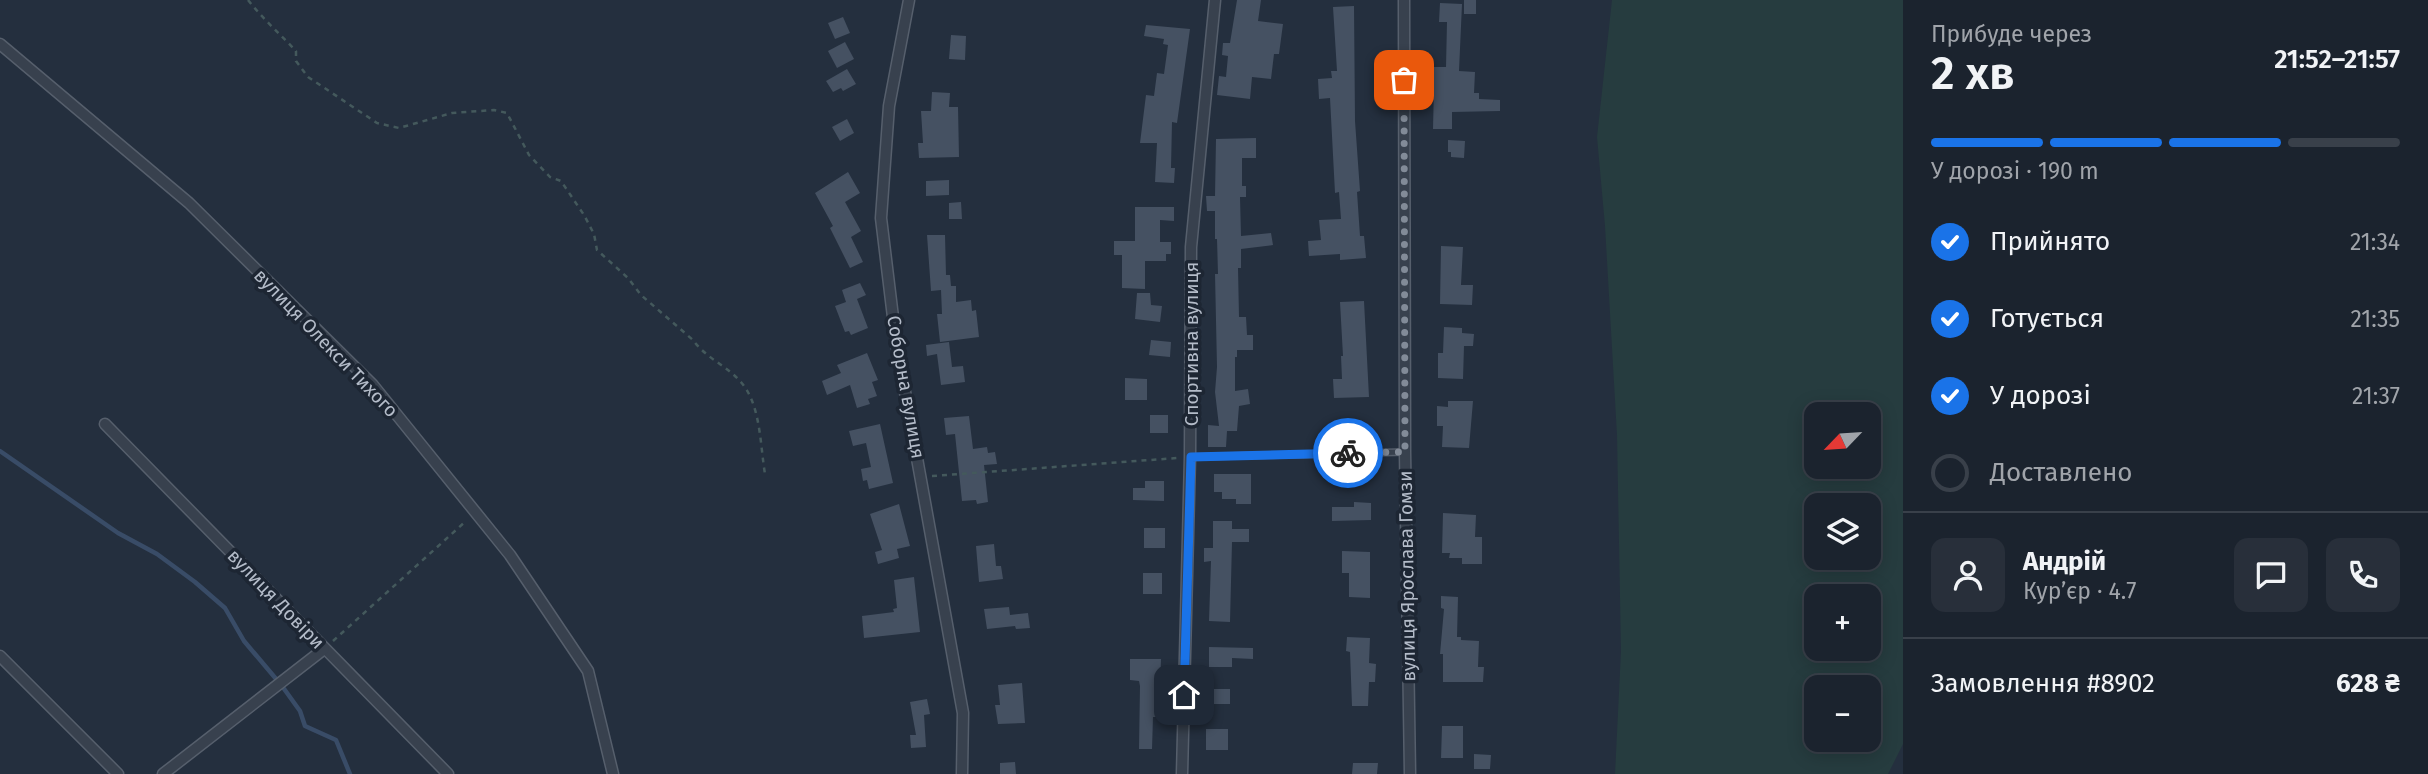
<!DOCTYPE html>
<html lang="uk">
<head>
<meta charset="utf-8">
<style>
	:root { --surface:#1b232e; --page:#282f3a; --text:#f1f3f6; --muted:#a0a4aa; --line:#39404a; --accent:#1a73e8 }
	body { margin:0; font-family:"Fira Sans",sans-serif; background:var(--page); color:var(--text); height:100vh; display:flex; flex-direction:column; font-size:26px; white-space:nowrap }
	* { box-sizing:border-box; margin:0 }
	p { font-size:23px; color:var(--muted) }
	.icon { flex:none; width:38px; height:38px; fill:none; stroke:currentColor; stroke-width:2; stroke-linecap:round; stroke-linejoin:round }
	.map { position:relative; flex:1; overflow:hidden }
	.details { display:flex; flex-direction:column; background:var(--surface); width:525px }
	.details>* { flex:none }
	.needle { width:46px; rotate:245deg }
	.controls { position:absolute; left:1804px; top:402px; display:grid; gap:14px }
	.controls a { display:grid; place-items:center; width:77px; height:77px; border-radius:14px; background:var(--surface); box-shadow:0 4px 18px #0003,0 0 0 2px var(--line); font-size:35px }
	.pin { position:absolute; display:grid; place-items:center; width:60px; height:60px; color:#fff; margin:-30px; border-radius:14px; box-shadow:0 4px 10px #0006 }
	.courier { position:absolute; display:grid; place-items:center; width:70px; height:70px; margin:-35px; border:5px solid #1a73e8; border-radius:50%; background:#fff; color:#222; box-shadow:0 2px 9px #0007 }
	.headline em { font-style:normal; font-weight:600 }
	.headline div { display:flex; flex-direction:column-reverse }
	.headline { display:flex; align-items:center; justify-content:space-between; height:119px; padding:0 28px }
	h1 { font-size:46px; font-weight:600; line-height:52px }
	.bar { display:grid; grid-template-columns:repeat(4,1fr); gap:10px 7px; align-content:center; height:84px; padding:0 28px }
	.bar i { height:9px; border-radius:5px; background:var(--line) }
	.bar .on { background:var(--accent) }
	.bar p { grid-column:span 4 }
	.line { display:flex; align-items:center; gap:18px; padding:0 28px; border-top:2px solid var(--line) }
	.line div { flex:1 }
	.round { display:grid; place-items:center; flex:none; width:74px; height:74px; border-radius:14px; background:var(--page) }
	ol { padding:0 28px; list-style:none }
	li { display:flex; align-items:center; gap:21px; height:77px }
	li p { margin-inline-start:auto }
	li .icon { padding:7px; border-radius:50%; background:var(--accent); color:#fff; stroke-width:4 }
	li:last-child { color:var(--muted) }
	li i { width:38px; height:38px; border:4px solid var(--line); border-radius:50% }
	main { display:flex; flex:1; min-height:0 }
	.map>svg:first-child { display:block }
</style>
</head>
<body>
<main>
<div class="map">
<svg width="1903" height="774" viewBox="0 0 1903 774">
	<rect width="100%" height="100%" fill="#242f3e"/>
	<path fill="#263c3f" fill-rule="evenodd" d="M1612,0H1903V744L1888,774H1615L1621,651L1617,435L1605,226L1597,137ZM1816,415H1869V467H1816ZM1816,506H1869V558H1816ZM1816,597H1869V649H1816ZM1816,688H1869V740H1816Z"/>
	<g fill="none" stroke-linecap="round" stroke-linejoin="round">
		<g stroke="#394c67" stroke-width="4.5">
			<polyline points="0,451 118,533 157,554 195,582 225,608 244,641 277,680"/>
			<polyline points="282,686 300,711 305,726 336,740 350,774"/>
		</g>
	</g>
	<g fill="#455162">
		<polygon points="1237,0 1261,0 1258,21 1283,24 1279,54 1274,54 1271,79 1252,77 1250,99 1217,95 1219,76 1226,77 1228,56 1222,55 1223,43 1230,43"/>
		<rect x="1464" y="0" width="12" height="14"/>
		<polygon points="1440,3 1462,4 1459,71 1475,72 1474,93 1479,93 1479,99 1500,100 1500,111 1452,112 1452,129 1433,129 1434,86 1431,86 1432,67 1446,67 1447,22 1439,22"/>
		<polygon points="1354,6 1355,121 1360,191 1357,192 1360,236 1364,236 1366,258 1340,260 1340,254 1309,256 1308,241 1321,240 1319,220 1341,219 1339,192 1335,193 1330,98 1319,99 1318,79 1332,78 1331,71 1337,71 1333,7"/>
		<polygon points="843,17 850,33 835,39 828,23"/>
		<polygon points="1146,25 1190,29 1177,123 1172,122 1171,168 1175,168 1174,183 1155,182 1157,143 1140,143 1146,95 1154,96 1157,73 1164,74 1168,45 1163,44 1164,39 1144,36"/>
		<polygon points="951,35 966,36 965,60 949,59"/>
		<polygon points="845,42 854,59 837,68 828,51"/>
		<polygon points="847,69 856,84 843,91 841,88 833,92 826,81"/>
		<polygon points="932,92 950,93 949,107 958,107 959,157 919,158 918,143 923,143 921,111 931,111"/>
		<polygon points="847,119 854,133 840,141 832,127"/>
		<polygon points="1256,138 1256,158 1242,158 1242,186 1246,186 1246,197 1240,197 1241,236 1271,233 1273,245 1241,249 1241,268 1238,268 1239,317 1246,317 1247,335 1253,335 1253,350 1237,350 1237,357 1235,357 1235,391 1248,389 1250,404 1239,406 1237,431 1227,431 1226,447 1208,447 1208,425 1219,426 1215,392 1217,367 1215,274 1218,274 1217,239 1215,239 1215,211 1207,211 1206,196 1215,196 1216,139"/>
		<polygon points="1448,140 1465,141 1464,158 1451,157 1451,152 1448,152"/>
		<polygon points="848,172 860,193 845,202 861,231 851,237 863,262 850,268 830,228 833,226 815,193"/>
		<polygon points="949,180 949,195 926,196 926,181"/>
		<polygon points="961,202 962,219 949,219 949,203"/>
		<polygon points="1135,207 1174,207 1174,221 1160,220 1160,242 1171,242 1171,254 1166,254 1166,261 1145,261 1145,289 1122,288 1122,255 1114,255 1114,241 1135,241"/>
		<polygon points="927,235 945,235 946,275 950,275 951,286 956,286 956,302 971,300 972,311 976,310 979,337 940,342 937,314 942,314 941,290 931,291"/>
		<polygon points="1441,246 1463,247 1461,285 1473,285 1472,305 1440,304"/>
		<polygon points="860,283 866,295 857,299 868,328 851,335 849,331 845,332 835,306 846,302 842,290"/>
		<polygon points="1137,293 1150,293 1151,305 1162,306 1160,322 1135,319"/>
		<polygon points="1364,301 1369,397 1334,398 1333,379 1342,379 1341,356 1343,356 1340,302"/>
		<polygon points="1444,327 1462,328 1462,333 1474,334 1473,346 1464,346 1463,379 1438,378 1438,353 1443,353"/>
		<polygon points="1151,340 1171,342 1170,357 1149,355"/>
		<polygon points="949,342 952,367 963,366 965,382 941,385 937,354 927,356 926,345"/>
		<polygon points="867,353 878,380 872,382 877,396 868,399 870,404 857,408 850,385 827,395 822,381 841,373 837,365"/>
		<polygon points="1125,378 1147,379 1147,400 1125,400"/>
		<polygon points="1448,401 1473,401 1469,448 1442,447 1443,426 1437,426 1437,406 1448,407"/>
		<rect x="1150" y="415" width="18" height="18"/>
		<polygon points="969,416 973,449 987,447 988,453 995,452 997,464 984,465 988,502 977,504 976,500 962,501 955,434 946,435 944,418"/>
		<polygon points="880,424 893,483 869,489 867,480 863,481 861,469 871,467 866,443 853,446 849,431"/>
		<polygon points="1343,426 1367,426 1367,441 1344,441"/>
		<polygon points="1214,474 1251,474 1251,504 1236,504 1236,499 1222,499 1222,492 1214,492"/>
		<polygon points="1145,481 1164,481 1164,501 1133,500 1133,488 1145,488"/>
		<polygon points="1354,502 1371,503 1371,520 1332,521 1332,507 1354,507"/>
		<polygon points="899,504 910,546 897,549 899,558 878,564 875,552 882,550 870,514"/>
		<polygon points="1443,513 1476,515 1475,537 1482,537 1482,564 1462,564 1462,558 1449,558 1450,553 1442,553"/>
		<polygon points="1213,521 1232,521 1232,529 1249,529 1249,542 1232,542 1230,622 1209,621 1211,561 1204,562 1204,548 1213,548"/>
		<rect x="1144" y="528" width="21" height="20"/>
		<polygon points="994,544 996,566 1001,566 1003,579 979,582 976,546"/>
		<polygon points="1342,551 1370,552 1370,598 1349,597 1349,573 1342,573"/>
		<rect x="1143" y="573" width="19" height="21"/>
		<polygon points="914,577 920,632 864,638 862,616 894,612 893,609 897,608 894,580"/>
		<polygon points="1441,596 1458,597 1457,637 1461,637 1461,640 1479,641 1478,667 1484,667 1483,682 1443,682 1443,654 1440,654 1444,609 1441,608"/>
		<polygon points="1009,607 1010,615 1028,613 1030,628 1016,629 1015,626 987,629 984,609"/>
		<polygon points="1347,637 1370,638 1369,663 1376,664 1375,682 1369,682 1368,706 1352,706 1350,652 1346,651"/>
		<polygon points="1209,647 1253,648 1253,659 1232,658 1232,667 1209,667"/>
		<polygon points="1130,659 1161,659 1159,717 1153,717 1152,749 1139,749 1140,686 1139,681 1130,680"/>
		<polygon points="1022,683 1025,723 998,724 995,705 1000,705 998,685"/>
		<rect x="1207" y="689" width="23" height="15"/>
		<polygon points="927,699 930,714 924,715 926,747 911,748 910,735 916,735 910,702"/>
		<polygon points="1442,726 1463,726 1463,758 1441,758"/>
		<rect x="1206" y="729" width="22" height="21"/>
		<polygon points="1474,754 1491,755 1490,769 1474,769"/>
		<polygon points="1015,762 1016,774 1000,774 1000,763"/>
		<polygon points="1353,763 1378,763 1377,774 1352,774"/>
	</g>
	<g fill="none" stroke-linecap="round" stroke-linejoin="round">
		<g stroke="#565f6c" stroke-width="8">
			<polyline id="lane" points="1191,457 1405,452"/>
		</g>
		<g stroke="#565f6c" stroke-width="13">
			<g id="street">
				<polyline points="909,0 889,106 881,218 896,342 963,713 962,774"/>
				<polyline points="1404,0 1405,452 1410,774"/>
				<polyline points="0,44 189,203 372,384 510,555 588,671 613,774"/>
				<polyline points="105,424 448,774"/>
				<polyline points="0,656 118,774"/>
				<polyline points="163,774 324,649"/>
				<polyline points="1182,774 1190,457 1191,247 1215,0"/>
			</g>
		</g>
		<g stroke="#44595c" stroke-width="2.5" stroke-dasharray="5 5" stroke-linecap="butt">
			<path d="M248,0C263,19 280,34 296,51V61L308,77L377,123L399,128L452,113L494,110L507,113L529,155L550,177L561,181L584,215L594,234L597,250L628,278L641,295L693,340C705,357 725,365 739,380C761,402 760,445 765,474"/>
			<polyline points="932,476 1177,458"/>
			<polyline points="333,641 466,521"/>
		</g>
		<use href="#lane" stroke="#38414e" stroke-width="5"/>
		<use href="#street" stroke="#38414e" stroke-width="10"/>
	</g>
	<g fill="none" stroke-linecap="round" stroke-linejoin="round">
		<polyline stroke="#828b98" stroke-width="7" stroke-dasharray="0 12.6" points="1348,453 1405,452 1404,80"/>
		<polyline stroke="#1a73e8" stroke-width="9" points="1184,695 1191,457 1348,453"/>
	</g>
	<g text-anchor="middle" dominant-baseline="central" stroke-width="7" stroke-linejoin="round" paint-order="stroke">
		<g font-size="19" fill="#b4bcc9" stroke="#1d2633">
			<text transform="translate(326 343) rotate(46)">вулиця Олекси Тихого</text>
			<text transform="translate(1191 344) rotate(-90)">Спортивна вулиця</text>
			<text transform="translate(906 387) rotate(80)">Соборна вулиця</text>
			<text transform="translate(1407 576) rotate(-91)">вулиця Ярослава Гомзи</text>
			<text transform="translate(276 599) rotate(46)">вулиця Довіри</text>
		</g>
	</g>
</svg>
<div class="controls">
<a><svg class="needle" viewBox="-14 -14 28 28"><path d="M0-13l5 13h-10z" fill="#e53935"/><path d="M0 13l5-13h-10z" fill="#a0a4aa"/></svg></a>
<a><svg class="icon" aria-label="layers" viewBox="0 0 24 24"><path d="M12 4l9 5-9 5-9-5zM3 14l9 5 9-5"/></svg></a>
<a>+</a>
<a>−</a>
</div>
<div class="pin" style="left:1404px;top:80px;background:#ea580c"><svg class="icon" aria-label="bag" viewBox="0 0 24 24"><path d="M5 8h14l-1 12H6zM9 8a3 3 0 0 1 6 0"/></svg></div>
<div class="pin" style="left:1184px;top:695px;background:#1f2937"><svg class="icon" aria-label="home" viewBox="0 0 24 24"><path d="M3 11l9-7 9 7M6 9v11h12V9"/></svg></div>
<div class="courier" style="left:1348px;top:453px"><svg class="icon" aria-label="bike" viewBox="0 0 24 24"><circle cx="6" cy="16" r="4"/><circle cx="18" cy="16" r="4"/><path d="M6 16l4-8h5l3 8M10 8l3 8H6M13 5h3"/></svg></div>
</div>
<section class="details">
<div class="headline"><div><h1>2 хв</h1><p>Прибуде через</p></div><em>21:52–21:57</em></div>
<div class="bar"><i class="on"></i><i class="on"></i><i class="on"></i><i></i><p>У дорозі · 190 m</p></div>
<ol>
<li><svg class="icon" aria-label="check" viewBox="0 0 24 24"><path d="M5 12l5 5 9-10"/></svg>Прийнято<p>21:34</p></li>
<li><svg class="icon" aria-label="check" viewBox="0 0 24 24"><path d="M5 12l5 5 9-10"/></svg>Готується<p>21:35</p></li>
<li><svg class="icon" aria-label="check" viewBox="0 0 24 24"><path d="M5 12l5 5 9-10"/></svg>У дорозі<p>21:37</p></li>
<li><i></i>Доставлено</li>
</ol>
<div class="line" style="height:126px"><a class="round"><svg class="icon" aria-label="person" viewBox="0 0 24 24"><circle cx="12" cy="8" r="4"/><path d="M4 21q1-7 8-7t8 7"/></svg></a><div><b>Андрій</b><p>Кур’єр · 4.7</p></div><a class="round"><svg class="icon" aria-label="chat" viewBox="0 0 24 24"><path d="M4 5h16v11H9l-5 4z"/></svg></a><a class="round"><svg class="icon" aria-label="phone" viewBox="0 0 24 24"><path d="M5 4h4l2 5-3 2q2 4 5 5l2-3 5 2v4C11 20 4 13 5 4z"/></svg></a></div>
<div class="line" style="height:91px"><div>Замовлення #8902</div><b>628 ₴</b></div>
</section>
</main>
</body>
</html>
